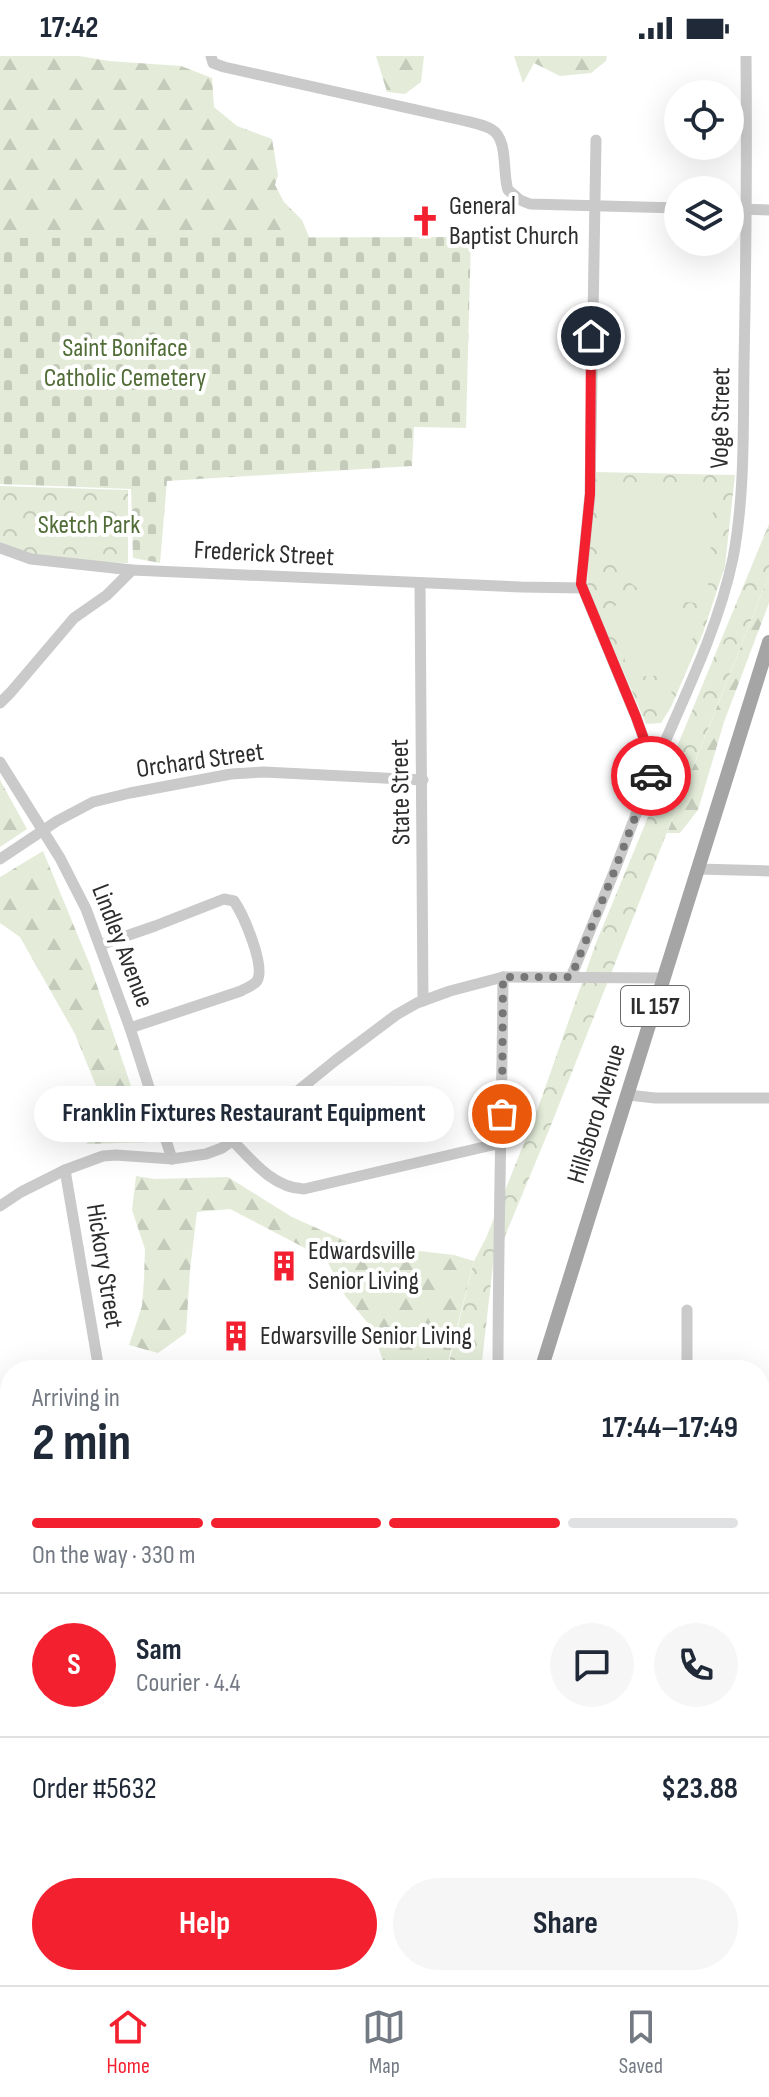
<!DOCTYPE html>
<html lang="en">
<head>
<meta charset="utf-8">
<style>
	:root { --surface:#fff; --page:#f6f6f7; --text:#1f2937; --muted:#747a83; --line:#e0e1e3; --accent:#f32130 }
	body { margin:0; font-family:"Sofia Sans Condensed",sans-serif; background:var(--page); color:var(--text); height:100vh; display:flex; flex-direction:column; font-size:30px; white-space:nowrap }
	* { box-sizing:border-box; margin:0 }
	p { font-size:26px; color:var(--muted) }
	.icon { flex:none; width:44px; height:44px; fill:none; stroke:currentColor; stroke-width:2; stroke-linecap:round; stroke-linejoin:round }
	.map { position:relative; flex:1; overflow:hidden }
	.panel { position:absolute; left:0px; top:1304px; width:770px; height:626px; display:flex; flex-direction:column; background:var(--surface); border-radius:32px 32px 0 0; box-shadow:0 8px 32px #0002 }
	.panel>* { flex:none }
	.controls { position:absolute; left:664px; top:24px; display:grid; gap:16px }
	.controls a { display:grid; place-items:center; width:80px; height:80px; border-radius:50%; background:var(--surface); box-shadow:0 8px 32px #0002; font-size:40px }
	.pin { position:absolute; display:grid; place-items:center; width:68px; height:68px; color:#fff; margin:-34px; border:4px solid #fff; border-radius:50%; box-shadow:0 2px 8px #0007 }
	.courier { position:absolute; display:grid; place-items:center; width:80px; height:80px; margin:-40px; border:6px solid #f32130; border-radius:50%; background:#fff; color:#222; box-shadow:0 2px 10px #0007 }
	.bubble { position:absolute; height:56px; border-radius:28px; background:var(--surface); box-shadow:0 8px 32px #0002; font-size:26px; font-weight:700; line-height:56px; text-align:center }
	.summary em { font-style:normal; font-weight:700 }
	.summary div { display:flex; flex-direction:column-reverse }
	.summary { display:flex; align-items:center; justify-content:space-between; height:136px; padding:0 32px }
	h1 { font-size:52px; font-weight:700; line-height:60px }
	.bar { display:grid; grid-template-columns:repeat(4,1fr); gap:12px 8px; align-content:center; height:96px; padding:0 32px }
	.bar i { height:10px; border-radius:6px; background:var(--line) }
	.bar .selected { background:var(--accent) }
	.bar p { grid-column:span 4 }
	.line { display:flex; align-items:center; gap:20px; padding:0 32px; border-top:2px solid var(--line) }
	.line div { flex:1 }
	.round { display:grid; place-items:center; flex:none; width:84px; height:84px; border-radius:42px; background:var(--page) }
	.action { display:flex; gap:16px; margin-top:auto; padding:16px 32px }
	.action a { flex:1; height:92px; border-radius:48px; background:var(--accent); color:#fff; font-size:32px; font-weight:700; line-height:92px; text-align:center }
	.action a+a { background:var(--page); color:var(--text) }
	.status { display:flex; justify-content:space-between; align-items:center; height:56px; padding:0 40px; background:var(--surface); direction:ltr }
	.status svg { height:22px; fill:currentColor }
	.dock { display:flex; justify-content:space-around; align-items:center; height:112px; border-top:2px solid var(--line); background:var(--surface); font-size:22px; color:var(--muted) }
	.dock a { display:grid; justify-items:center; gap:4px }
	.dock .selected { color:var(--accent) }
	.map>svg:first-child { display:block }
</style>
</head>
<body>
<div class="status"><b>17:42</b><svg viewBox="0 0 49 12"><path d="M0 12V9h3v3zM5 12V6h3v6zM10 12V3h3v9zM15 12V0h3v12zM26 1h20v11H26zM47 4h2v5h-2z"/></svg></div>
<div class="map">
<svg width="769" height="1929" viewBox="0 0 769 1929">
	<defs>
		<pattern id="forest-firs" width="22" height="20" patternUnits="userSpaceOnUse" patternTransform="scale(2)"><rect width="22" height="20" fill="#e4ecd9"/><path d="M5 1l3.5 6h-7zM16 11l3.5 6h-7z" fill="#c4cbbb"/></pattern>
		<pattern id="cemetery-stones" width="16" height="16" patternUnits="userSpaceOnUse" patternTransform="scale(2)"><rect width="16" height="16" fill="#e4ecd9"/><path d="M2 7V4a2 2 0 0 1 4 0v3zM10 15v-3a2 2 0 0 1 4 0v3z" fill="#c4cbbb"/></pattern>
		<pattern id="park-crowns" width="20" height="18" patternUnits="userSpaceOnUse" patternTransform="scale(2)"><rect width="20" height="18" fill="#e4ecd9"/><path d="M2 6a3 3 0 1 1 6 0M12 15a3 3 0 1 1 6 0" fill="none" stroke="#c4cbbb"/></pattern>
	</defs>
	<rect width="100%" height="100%" fill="#fff"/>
	<g fill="url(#forest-firs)">
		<polygon points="0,0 79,0 109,5 181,10 212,22 214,51 237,70 272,83 278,119 275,129 284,146 302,164 314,193 0,193"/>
		<polygon points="376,0 424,0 421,26 405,38 387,36"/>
		<polygon points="514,0 607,0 606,5 591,17 560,20 534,7 523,27"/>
		<polygon points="769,519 769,547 724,666 698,754 680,777 667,777"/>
		<polygon points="0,724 27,773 0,791"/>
		<polygon points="43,795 90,909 150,1086 86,1088 111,1067 75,978 20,881 0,867 0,821"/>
		<polygon points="136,1120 155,1123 228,1121 292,1161 350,1187 454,1199 474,1205 448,1306 430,1314 386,1314 372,1272 346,1241 326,1203 230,1153 197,1156 190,1214 186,1277 158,1297 129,1289 142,1250 144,1223 145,1193 132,1154"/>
	</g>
	<polygon fill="url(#cemetery-stones)" points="471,181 466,372 414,371 412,410 167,425 160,507 133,502 131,433 0,428 0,182"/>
	<g fill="url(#park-crowns)">
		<polygon points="594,416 735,419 725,510 703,577 671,651 661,667 646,668 587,531"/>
		<polygon points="0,430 128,434 128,507 89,506 30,499 0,487"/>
		<polygon points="769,468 769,519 549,1074 493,1209 481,1314 447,1314 474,1205 486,1182 538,1052 596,887"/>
	</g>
	<g fill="#e4ecd9">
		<path d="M603,429L711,435L714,440L707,549C689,545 670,546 652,539C628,531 601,502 599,475C598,461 599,446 600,432Z"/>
		<path d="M627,538L699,557C692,582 690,614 661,619C650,621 638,620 628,620L614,551Z"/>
		<polygon points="660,621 675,627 664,656 648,650"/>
	</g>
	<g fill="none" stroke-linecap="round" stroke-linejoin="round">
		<g stroke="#cacaca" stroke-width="11">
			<path d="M211,0L213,7L224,11L466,65C474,67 484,69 491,73C509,83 502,117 508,134L520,144L530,148L678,152"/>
			<polyline points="730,153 769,154"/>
			<polyline points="0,492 31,503 132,514"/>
			<polyline points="420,527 423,945"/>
			<polyline points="0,647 11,636 74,562 107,539 132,514 521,531 582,532"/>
			<polyline points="0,706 60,802 86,853 130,972 172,1103"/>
			<path d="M654,711C683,643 718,574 733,502C745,439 743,373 744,309C746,206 747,103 746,0"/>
			<polyline points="0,803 57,765 93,746 130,737 231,718 264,716 423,724"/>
			<polyline points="698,813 769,815"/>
			<path d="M100,889L155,870L224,843L234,845C243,858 266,910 257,925C253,930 246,932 241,935L130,972"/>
			<polyline points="571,921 614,816 654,711 636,661 581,528 590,438 596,84"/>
			<polyline points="628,1039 655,1042 769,1042"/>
			<path d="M233,1085C253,1106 274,1132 304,1133L501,1087"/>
			<polyline points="65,1114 99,1314"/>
			<polyline points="0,1150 21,1136 65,1114 103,1100 116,1099 172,1103 206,1098 222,1092 258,1067 336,1004 396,959 417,947 450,935 503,921 664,922"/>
			<polyline points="687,1254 687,1314"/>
			<path d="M498,1314C498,1183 502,1052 503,921"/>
			<polyline points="760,1345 769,1345"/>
			<polyline points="0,1405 10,1467"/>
			<polyline points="760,1822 769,1822"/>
			<polyline points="0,1857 10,1906"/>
			<polyline points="13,1920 15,1929"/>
			<polyline points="342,1920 342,1929"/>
			<polyline points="39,1929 81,1920"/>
			<polyline points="598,1929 598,1920"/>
			<polyline points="720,1929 720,1920"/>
		</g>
		<g stroke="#a5a5a5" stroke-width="14">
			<polyline points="541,1314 769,586"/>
			<polyline points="760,1632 769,1631"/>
			<polyline points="0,1786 10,1784"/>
		</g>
	</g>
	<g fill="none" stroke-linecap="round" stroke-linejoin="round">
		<polyline stroke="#767676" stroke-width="8" stroke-dasharray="0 14.4" points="502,1058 503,921 571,921 614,816 651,720"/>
		<polyline stroke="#f32130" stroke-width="10" points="591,280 590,438 581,528 636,661 654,711 651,720"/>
	</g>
	<defs>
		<g id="church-bare" transform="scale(2.4)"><path d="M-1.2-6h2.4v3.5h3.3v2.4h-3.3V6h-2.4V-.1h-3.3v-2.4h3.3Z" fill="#f32130" stroke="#fff" stroke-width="2.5" paint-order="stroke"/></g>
		<g id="building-bare" transform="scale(2.4)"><path d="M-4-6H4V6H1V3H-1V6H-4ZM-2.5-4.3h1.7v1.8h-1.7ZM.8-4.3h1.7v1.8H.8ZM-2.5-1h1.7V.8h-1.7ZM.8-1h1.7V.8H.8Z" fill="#f32130" stroke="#fff" stroke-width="2.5" paint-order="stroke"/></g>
	</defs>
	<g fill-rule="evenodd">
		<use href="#church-bare" x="425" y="165"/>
		<use href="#building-bare" x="284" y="1210"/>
		<use href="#building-bare" x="236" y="1280"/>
	</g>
	<g text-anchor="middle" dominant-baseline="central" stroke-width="8" stroke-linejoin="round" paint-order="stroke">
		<rect fill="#fff" stroke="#6c6c6c" stroke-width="2" x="621" y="930" width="68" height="40" rx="6"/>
		<g font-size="24" font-weight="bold" fill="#2d2d2d">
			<text x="655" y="950">IL 157</text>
		</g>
		<g font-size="26" fill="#2d2d2d" stroke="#fff" text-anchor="start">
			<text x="449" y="150">General<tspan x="449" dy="30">Baptist Church</tspan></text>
			<text x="308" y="1195">Edwardsville<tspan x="308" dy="30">Senior Living</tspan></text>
			<text x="260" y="1280">Edwarsville Senior Living</text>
		</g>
		<g font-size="26" fill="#506c37" stroke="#fff">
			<text x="125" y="292">Saint Boniface<tspan x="125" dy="30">Catholic Cemetery</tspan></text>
			<text x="89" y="469">Sketch Park</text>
		</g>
		<g font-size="26" fill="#2d2d2d" stroke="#fff">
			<text transform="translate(721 362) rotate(-89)">Voge Street</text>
			<text transform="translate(264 498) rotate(3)">Frederick Street</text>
			<text transform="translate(200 705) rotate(-8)">Orchard Street</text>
			<text transform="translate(401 736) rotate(-91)">State Street</text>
			<text transform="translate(122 890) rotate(69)">Lindley Avenue</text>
			<text transform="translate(597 1058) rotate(-73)">Hillsboro Avenue</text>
			<text transform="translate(104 1210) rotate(81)">Hickory Street</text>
		</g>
	</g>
</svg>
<div class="controls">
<a><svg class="icon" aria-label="locate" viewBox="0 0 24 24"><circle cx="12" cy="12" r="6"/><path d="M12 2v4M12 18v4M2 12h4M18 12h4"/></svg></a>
<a><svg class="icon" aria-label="layers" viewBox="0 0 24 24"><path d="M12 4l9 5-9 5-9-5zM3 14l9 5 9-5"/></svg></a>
</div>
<div class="pin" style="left:502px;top:1058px;background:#ea580c"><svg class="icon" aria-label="bag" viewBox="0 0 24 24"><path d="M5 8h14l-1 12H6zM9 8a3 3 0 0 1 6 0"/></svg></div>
<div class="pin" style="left:591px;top:280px;background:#1f2937"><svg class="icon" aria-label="home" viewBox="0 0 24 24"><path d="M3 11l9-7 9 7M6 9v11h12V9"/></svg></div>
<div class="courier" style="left:651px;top:720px"><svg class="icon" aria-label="car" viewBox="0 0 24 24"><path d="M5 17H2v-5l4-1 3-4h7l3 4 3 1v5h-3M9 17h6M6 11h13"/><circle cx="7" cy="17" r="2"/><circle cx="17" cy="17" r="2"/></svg></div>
<div class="bubble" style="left:34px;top:1030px;width:420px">Franklin Fixtures Restaurant Equipment</div>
<section class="panel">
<div class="summary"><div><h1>2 min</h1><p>Arriving in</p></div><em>17:44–17:49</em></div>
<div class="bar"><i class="selected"></i><i class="selected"></i><i class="selected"></i><i></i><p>On the way · 330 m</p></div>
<div class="line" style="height:144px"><b class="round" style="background:var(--accent);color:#fff">S</b><div><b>Sam</b><p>Courier · 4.4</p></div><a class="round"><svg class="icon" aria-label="chat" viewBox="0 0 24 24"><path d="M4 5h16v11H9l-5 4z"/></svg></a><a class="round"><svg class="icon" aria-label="phone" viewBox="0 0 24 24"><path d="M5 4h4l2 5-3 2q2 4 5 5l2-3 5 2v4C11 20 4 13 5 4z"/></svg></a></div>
<div class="line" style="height:104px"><div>Order #5632</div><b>$23.88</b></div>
<div class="action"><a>Help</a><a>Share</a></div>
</section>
</div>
<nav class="dock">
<a class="selected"><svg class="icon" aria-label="home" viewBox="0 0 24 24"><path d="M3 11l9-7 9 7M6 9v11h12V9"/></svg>Home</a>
<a><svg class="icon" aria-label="map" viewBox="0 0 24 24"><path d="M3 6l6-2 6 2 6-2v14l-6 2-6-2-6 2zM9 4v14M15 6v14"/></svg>Map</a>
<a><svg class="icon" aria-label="saved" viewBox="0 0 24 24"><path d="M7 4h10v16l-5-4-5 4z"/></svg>Saved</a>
</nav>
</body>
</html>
